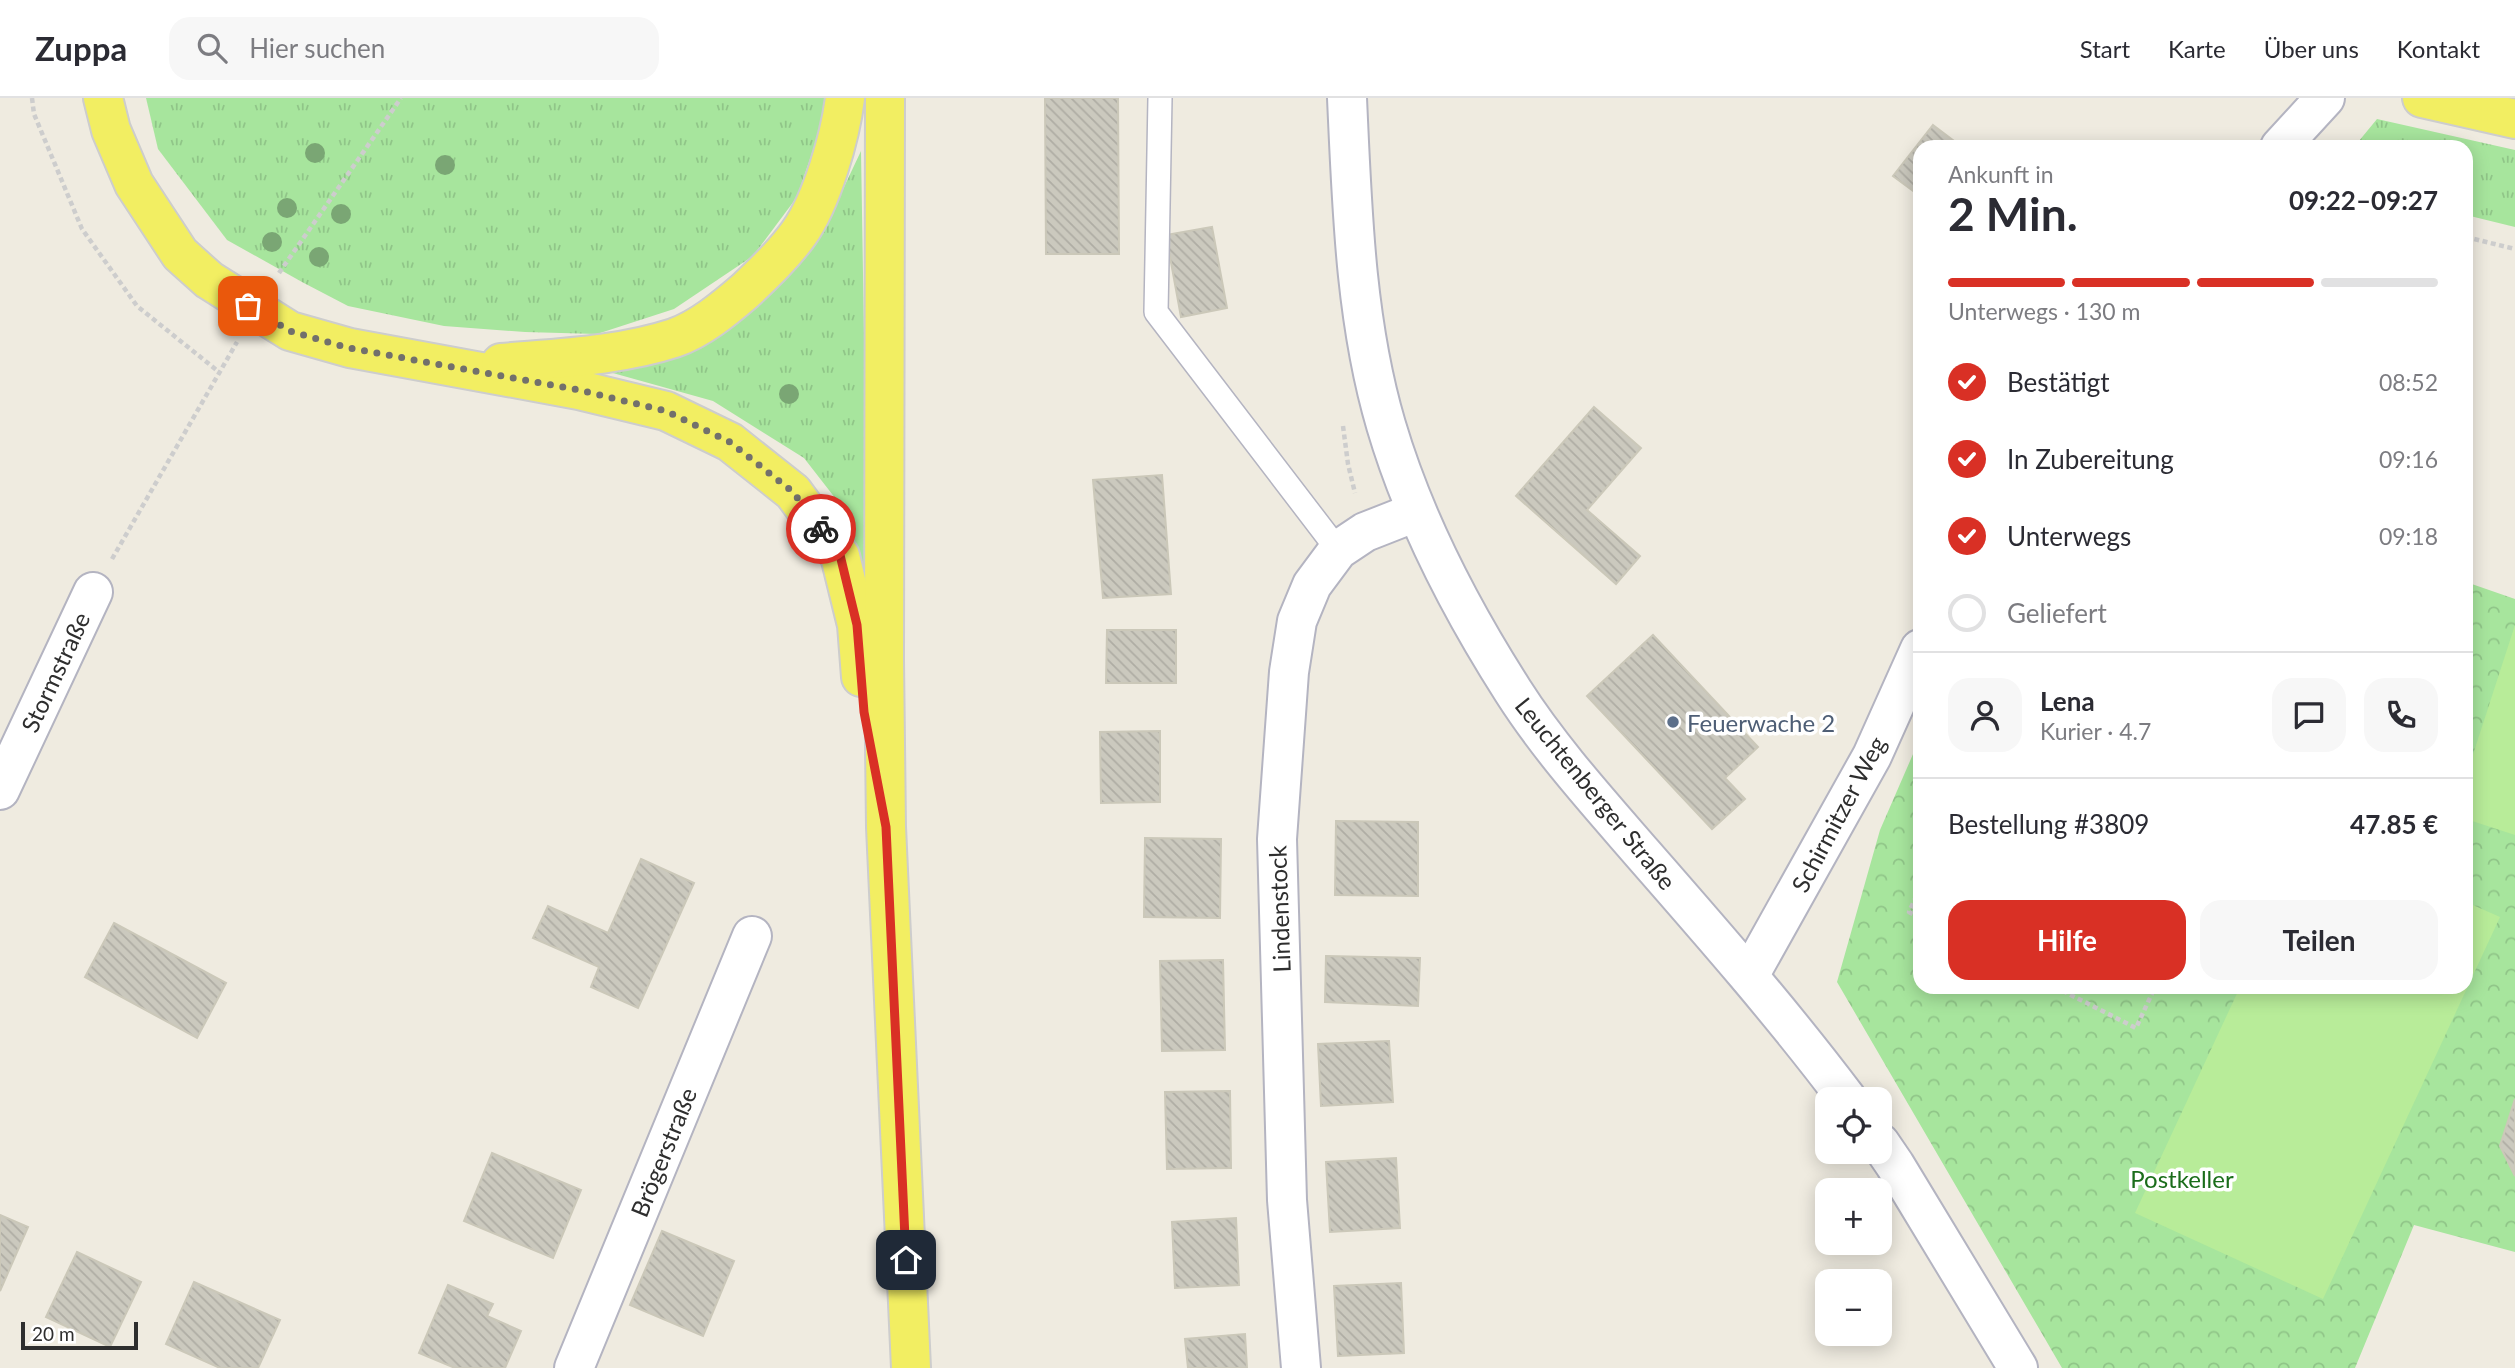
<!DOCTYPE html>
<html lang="de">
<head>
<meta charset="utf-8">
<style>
	:root { --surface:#fff; --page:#f7f7f7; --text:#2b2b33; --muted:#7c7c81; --line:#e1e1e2; --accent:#d93025 }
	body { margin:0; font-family:Lato,sans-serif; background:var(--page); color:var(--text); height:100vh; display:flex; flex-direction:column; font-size:26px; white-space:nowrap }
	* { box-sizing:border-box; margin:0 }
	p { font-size:23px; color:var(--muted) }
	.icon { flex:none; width:38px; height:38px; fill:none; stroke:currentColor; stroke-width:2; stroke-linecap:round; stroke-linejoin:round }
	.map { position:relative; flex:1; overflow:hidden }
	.side { position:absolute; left:1913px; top:42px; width:560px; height:854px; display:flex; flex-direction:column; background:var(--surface); border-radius:21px; box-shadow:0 4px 18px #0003 }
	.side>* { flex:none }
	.fabs { position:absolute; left:1815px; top:989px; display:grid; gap:14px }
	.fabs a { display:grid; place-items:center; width:77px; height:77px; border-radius:14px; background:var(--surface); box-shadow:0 4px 18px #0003; font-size:35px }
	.scale { position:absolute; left:21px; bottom:18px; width:117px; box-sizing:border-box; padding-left:7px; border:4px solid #2e2e2e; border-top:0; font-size:19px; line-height:24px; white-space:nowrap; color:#2e2e2e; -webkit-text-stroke:5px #fff; paint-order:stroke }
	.pin { position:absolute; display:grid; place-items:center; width:60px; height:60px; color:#fff; margin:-30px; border-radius:14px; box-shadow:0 4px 10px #0006 }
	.courier { position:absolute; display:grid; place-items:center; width:70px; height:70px; margin:-35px; border:5px solid #d93025; border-radius:50%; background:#fff; color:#222; box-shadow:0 2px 9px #0007 }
	.overview em { font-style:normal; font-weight:700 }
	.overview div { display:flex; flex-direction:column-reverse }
	.overview { display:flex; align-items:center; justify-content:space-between; height:119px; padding:0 35px }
	h1 { font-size:46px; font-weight:700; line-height:52px }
	.bar { display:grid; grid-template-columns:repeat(4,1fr); gap:10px 7px; align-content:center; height:84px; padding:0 35px }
	.bar i { height:9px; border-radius:5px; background:var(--line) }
	.bar .current { background:var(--accent) }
	.bar p { grid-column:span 4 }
	.line { display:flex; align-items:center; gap:18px; padding:0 35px; border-top:2px solid var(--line) }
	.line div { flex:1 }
	.round { display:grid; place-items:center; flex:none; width:74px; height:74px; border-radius:21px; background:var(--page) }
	ol { padding:0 35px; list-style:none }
	li { display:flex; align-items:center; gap:21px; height:77px }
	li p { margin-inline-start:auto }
	li .icon { padding:7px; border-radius:50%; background:var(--accent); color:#fff; stroke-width:4 }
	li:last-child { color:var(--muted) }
	li i { width:38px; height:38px; border:4px solid var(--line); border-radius:50% }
	.action { display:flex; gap:14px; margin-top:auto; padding:14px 35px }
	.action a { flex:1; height:80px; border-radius:21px; background:var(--accent); color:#fff; font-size:28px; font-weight:700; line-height:80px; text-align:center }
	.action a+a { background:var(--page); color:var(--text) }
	header { display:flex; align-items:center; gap:42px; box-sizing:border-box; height:98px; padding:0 35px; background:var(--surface); border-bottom:2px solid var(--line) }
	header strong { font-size:33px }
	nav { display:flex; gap:38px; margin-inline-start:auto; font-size:24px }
	.search { width:490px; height:63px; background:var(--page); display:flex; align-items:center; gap:18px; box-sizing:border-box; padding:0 24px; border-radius:21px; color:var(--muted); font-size:26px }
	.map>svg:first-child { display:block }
</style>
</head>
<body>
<header>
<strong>Zuppa</strong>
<div class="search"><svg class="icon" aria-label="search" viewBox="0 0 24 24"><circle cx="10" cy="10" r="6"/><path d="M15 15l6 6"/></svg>Hier suchen</div>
<nav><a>Start</a><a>Karte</a><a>Über uns</a><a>Kontakt</a></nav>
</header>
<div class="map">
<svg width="2515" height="1270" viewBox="0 0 2515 1270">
	<defs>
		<pattern id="grass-tufts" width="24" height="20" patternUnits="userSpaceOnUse" patternTransform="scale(1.75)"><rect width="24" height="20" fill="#a7e59d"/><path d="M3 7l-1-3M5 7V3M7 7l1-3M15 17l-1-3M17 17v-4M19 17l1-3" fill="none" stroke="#90c588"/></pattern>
		<pattern id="park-crowns" width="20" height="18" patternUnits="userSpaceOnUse" patternTransform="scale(1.75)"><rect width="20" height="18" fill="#a7e59d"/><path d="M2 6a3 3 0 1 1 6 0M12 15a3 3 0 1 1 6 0" fill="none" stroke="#90c588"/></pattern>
		<pattern id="building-back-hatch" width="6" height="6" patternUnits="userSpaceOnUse" patternTransform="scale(1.75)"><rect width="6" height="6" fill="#cbc9be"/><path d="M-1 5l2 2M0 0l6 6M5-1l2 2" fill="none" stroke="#afada4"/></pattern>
	</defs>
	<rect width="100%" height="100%" fill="#efebe0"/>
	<g fill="url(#grass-tufts)">
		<polygon points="146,0 827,0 824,20 797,99 753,158 674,211 597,236 525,234 444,228 348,208 302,184 227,142 158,51"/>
		<polygon points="2377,21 2515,52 2515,129 2466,117 2466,49 2354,49"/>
		<polygon points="861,53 868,480 839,405 804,360 713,303 602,272 827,125"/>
	</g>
	<polygon fill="url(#park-crowns)" points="2466,484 2515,501 2515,1154 2414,1127 2355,1270 2062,1270 1837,884 1880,732 1920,640 1920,889 2466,889"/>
	<g fill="#b8ec99">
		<polygon points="2515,527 2515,737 2466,721 2466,678"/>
		<polygon points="2466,804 2500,819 2323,1201 2135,1115 2240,889 2466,889"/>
	</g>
	<g fill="url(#building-back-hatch)" stroke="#cbc8b9" stroke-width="2">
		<polygon points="1045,0 1118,0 1119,156 1046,156"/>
		<polygon points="1933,27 1962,49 1920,49 1920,98 1893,78"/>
		<polygon points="1212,129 1227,210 1181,219 1166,137"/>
		<polygon points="1594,309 1641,350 1587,412 1640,458 1616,486 1516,398"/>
		<polygon points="1162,377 1171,496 1103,500 1093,382"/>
		<polygon points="1107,532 1176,532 1176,585 1106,585"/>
		<polygon points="1653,537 1758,649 1725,680 1745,701 1712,731 1587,598"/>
		<polygon points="1160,633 1160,704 1101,705 1100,634"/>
		<polygon points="1336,723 1418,724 1418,798 1335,797"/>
		<polygon points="1145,740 1221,741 1220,820 1144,819"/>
		<polygon points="641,761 694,785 638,910 591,889 599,869 533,840 548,808 608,835"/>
		<polygon points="114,825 226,885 197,940 85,879"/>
		<polygon points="1326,858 1420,860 1418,908 1325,904"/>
		<polygon points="1223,862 1225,952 1162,953 1160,863"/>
		<polygon points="1389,943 1393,1004 1321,1008 1318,946"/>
		<polygon points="1230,993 1231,1070 1167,1071 1165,994"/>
		<polygon points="2515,1001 2515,1078 2500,1048"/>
		<polygon points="492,1055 581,1092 553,1160 464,1123"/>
		<polygon points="1396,1060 1400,1130 1330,1134 1326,1064"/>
		<polygon points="0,1117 28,1129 0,1193"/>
		<polygon points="1236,1120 1239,1187 1175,1190 1172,1124"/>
		<polygon points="662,1133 734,1163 703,1238 630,1207"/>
		<polygon points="77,1154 141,1184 110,1249 46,1219"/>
		<polygon points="194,1184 280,1222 258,1270 220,1270 166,1246"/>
		<polygon points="1401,1185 1404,1255 1338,1258 1334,1188"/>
		<polygon points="448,1187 493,1206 487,1218 521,1233 505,1270 455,1270 419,1255"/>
		<polygon points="1245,1236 1247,1270 1188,1270 1185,1241"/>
	</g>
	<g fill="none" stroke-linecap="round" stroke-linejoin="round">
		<g stroke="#b4b4c1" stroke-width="26">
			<polyline id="lane" points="1160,0 1156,214 1338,452"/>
		</g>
		<g stroke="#b4b4c1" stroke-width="42">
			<g id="street">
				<polyline points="2280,49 2325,0"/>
				<polyline points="0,692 93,494"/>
				<polyline points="1749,878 1872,658 1920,551"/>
				<polyline points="574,1270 752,838"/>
				<polyline points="1301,1270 1287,1102 1277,741 1289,574 1297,523 1312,487 1338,452 1365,434 1416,414"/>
			</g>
		</g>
		<g stroke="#b4b4c1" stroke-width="42">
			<g id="secondary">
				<path d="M1347,0C1352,109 1355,222 1386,327C1414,422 1460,510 1513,593C1550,651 1598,704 1643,756C1713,836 1783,916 1847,1001"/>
				<polyline points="1880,1045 1895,1067 2018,1270"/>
			</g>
		</g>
		<g stroke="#cdcdcd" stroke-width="42">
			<g id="primary">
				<polyline points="103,0 111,32 134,86 180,156 209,182 290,233 350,250 579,292 666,313 730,344 793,394 840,458 857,527 861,579"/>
				<polyline points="885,0 884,562 886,729 911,1270"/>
				<polyline points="2422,0 2515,21"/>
				<path d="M501,265C559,260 619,258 674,240C700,231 724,211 745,193C764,175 784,156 799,135C822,103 840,39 845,0"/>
			</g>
		</g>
		<g stroke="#cdcdcd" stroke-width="4.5" stroke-dasharray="5 3.5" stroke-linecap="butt">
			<polyline points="32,0 34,16 82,131 137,208 219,274"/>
			<polyline points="2466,139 2515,151"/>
			<polyline points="279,175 401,0"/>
			<polyline points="1343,328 1348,366 1355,395"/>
			<polyline points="112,461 237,244"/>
			<polyline points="1920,790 1909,814 1920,820"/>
			<polyline points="2055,889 2136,930 2155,889"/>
		</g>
		<use href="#lane" stroke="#fff" stroke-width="23"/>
		<use href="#street" stroke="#fff" stroke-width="38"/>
		<use href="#secondary" stroke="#fff" stroke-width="38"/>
		<use href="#primary" stroke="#f2ee62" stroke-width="38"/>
	</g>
	<g fill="#7aa674">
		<circle cx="315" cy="55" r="10"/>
		<circle cx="445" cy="67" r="10"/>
		<circle cx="287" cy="110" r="10"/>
		<circle cx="341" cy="116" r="10"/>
		<circle cx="272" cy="144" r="10"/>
		<circle cx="319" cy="159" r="10"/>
		<circle cx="789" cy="296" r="10"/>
	</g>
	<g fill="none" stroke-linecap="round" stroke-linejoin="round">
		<polyline stroke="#72706c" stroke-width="7" stroke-dasharray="0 12.6" points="248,208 290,233 349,250 579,292 666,313 730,344 793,394 821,431"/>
		<polyline stroke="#d93025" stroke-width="9" points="821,431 840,457 857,527 864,614 886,729 906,1162"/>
	</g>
	<circle fill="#5c6f8a" stroke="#fff" stroke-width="2.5" cx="1673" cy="624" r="7"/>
	<g text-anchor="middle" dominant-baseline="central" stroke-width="7" stroke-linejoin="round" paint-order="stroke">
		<g font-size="24" fill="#2e2e2e" stroke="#fff">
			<text transform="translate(55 574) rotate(-65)">Stormstraße</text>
			<text transform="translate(1596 695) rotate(51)">Leuchtenberger Straße</text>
			<text transform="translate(1838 716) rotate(-62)">Schirmitzer Weg</text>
			<text transform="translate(1279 811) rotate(-92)">Lindenstock</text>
			<text transform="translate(663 1054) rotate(-68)">Brögerstraße</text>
		</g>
		<g font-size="24" fill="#4e5e75" stroke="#fff" text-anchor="start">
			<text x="1687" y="624">Feuerwache 2</text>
		</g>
		<g font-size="24" fill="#1b6d1b" stroke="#fff">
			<text x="2182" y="1080">Postkeller</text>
		</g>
	</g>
</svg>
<div class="fabs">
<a><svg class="icon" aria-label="locate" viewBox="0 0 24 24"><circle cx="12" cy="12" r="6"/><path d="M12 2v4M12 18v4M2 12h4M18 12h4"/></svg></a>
<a>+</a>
<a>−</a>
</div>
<div class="scale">20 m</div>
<div class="pin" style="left:248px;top:208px;background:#ea580c"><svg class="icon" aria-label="bag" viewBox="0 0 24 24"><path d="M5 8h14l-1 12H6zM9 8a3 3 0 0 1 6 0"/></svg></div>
<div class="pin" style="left:906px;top:1162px;background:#1f2937"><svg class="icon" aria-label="home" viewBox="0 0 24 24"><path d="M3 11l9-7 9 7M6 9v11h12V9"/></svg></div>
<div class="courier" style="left:821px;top:431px"><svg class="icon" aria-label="bike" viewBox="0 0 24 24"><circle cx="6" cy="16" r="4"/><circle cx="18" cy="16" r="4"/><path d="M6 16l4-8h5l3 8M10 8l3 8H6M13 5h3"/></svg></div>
<section class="side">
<div class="overview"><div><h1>2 Min.</h1><p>Ankunft in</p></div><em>09:22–09:27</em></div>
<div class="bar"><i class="current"></i><i class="current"></i><i class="current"></i><i></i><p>Unterwegs · 130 m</p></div>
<ol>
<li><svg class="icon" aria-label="check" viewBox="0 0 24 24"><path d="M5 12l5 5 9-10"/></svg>Bestätigt<p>08:52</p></li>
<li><svg class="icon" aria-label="check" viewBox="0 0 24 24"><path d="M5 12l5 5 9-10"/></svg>In Zubereitung<p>09:16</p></li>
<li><svg class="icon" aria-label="check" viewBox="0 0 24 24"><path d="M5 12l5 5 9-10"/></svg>Unterwegs<p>09:18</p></li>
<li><i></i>Geliefert</li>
</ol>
<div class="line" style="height:126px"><a class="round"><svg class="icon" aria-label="person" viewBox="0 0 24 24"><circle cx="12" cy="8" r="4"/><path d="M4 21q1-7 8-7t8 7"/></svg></a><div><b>Lena</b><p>Kurier · 4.7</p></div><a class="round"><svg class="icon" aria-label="chat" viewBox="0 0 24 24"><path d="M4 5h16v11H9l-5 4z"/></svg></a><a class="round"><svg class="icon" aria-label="phone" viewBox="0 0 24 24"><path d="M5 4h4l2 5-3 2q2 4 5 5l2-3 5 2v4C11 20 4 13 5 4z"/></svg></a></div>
<div class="line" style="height:91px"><div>Bestellung #3809</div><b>47.85 €</b></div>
<div class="action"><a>Hilfe</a><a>Teilen</a></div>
</section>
</div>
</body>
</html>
